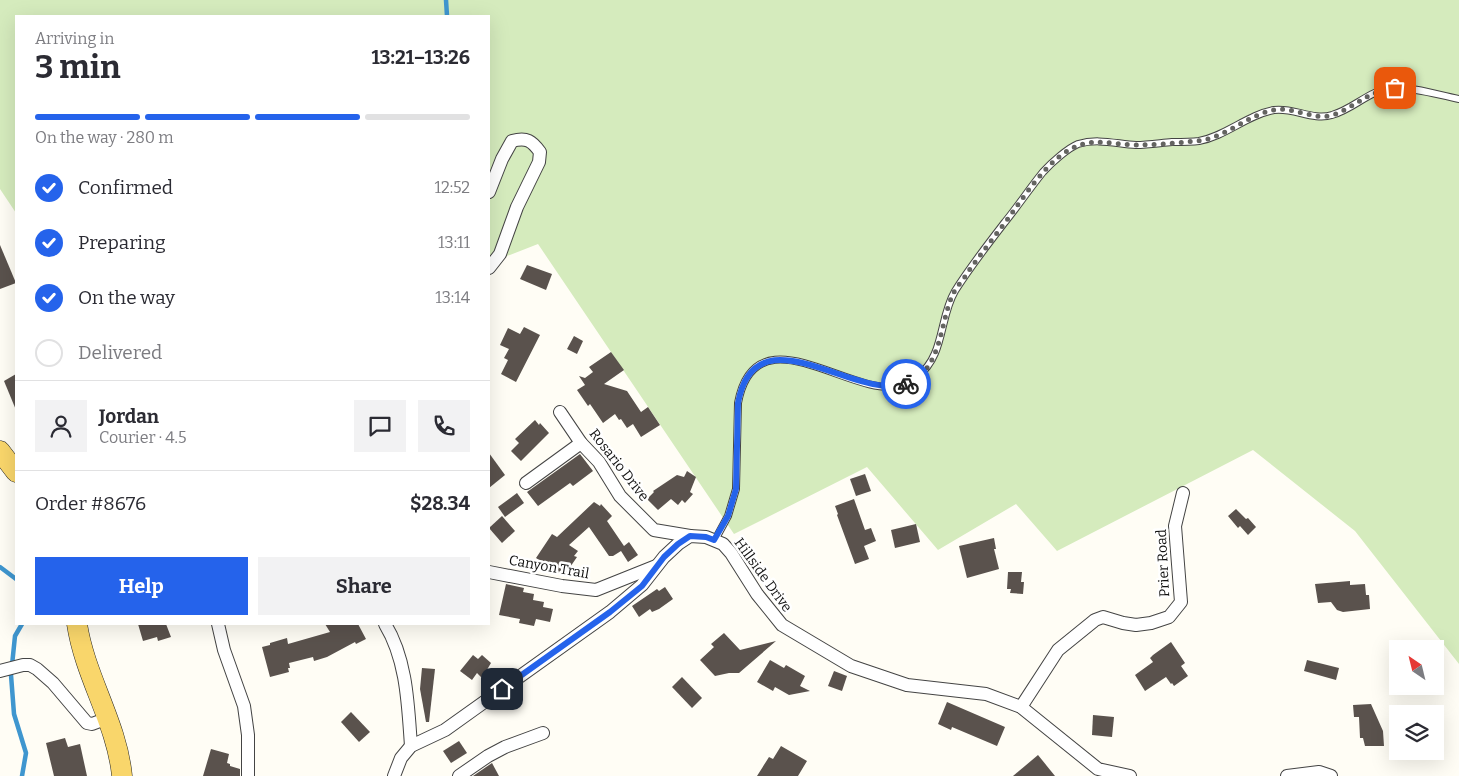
<!DOCTYPE html>
<html lang="en">
<head>
<meta charset="utf-8">
<style>
	:root { --surface:#fff; --page:#f2f2f3; --text:#2b2b33; --muted:#7c7c81; --line:#e1e1e2; --accent:#2563eb }
	body { margin:0; font-family:Bitter,serif; background:var(--page); color:var(--text); height:100vh; display:flex; flex-direction:column; font-size:19px; white-space:nowrap }
	* { box-sizing:border-box; margin:0 }
	p { font-size:16px; color:var(--muted) }
	.icon { flex:none; width:28px; height:28px; fill:none; stroke:currentColor; stroke-width:2; stroke-linecap:round; stroke-linejoin:round }
	.map { position:relative; flex:1; overflow:hidden }
	.panel { position:absolute; left:15px; top:15px; width:475px; height:610px; display:flex; flex-direction:column; background:var(--surface); border-radius:0px; box-shadow:0 5px 20px #0002 }
	.panel>* { flex:none }
	.needle { width:32px; rotate:325deg }
	.tools { position:absolute; left:1389px; top:640px; display:grid; gap:10px }
	.tools a { display:grid; place-items:center; width:55px; height:55px; border-radius:0px; background:var(--surface); box-shadow:0 5px 20px #0002; font-size:25px }
	.pin { position:absolute; display:grid; place-items:center; width:42px; height:42px; color:#fff; margin:-21px; border-radius:10px; box-shadow:0 2px 8px #0006 }
	.courier { position:absolute; display:grid; place-items:center; width:50px; height:50px; margin:-25px; border:4px solid #2563eb; border-radius:50%; background:#fff; color:#222; box-shadow:0 1px 6px #0007 }
	.headline em { font-style:normal; font-weight:700 }
	.headline div { display:flex; flex-direction:column-reverse }
	.headline { display:flex; align-items:center; justify-content:space-between; height:85px; padding:0 20px }
	h1 { font-size:32px; font-weight:700; line-height:38px }
	.bar { display:grid; grid-template-columns:repeat(4,1fr); gap:8px 5px; align-content:center; height:60px; padding:0 20px }
	.bar i { height:6px; border-radius:4px; background:var(--line) }
	.bar .active { background:var(--accent) }
	.bar p { grid-column:span 4 }
	.line { display:flex; align-items:center; gap:12px; padding:0 20px; border-top:1px solid var(--line) }
	.line div { flex:1 }
	.round { display:grid; place-items:center; flex:none; width:52px; height:52px; border-radius:0px; background:var(--page) }
	ol { padding:0 20px; list-style:none }
	li { display:flex; align-items:center; gap:15px; height:55px }
	li p { margin-inline-start:auto }
	li .icon { padding:5px; border-radius:50%; background:var(--accent); color:#fff; stroke-width:4 }
	li:last-child { color:var(--muted) }
	li i { width:28px; height:28px; border:2px solid var(--line); border-radius:50% }
	.action { display:flex; gap:10px; margin-top:auto; padding:10px 20px }
	.action a { flex:1; height:58px; border-radius:0px; background:var(--accent); color:#fff; font-size:20px; font-weight:700; line-height:58px; text-align:center }
	.action a+a { background:var(--page); color:var(--text) }
	.map>svg:first-child { display:block }
</style>
</head>
<body>
<div class="map">
<svg width="1459" height="776" viewBox="0 0 1459 776">
	<rect width="100%" height="100%" fill="#fffdf5"/>
	<polygon fill="#d5ebbd" points="0,0 1459,0 1459,664 1355,531 1253,450 1057,551 1016,504 938,550 867,467 734,534 538,244 489,263 489,16 16,16 16,213 0,189"/>
	<g fill="none" stroke-linecap="round" stroke-linejoin="round">
		<g stroke="#3f96cf" stroke-width="4.5">
			<polyline points="446,0 447,16"/>
			<polyline points="0,567 16,579"/>
			<polyline points="22,776 26,753 14,714 11,675 15,636 22,624"/>
		</g>
	</g>
	<g fill="#5a524d">
		<polygon points="0,245 16,283 0,289"/>
		<polygon points="527,265 552,274 546,290 520,279"/>
		<polygon points="524,327 540,335 516,382 501,374 508,360 504,358 509,349 500,345 508,328 520,334"/>
		<polygon points="574,336 583,341 577,354 567,349"/>
		<polygon points="611,352 624,370 604,384 627,391 641,412 648,407 660,425 641,437 633,424 627,428 621,419 619,420 615,414 603,423 590,404 588,406 577,390 585,385 579,376 585,378 593,372 589,367"/>
		<polygon points="16,374 16,410 4,381"/>
		<polygon points="535,420 539,425 540,423 549,433 521,461 511,451 519,443 515,439"/>
		<polygon points="489,453 505,475 489,488"/>
		<polygon points="580,454 593,471 573,486 570,483 538,506 527,492"/>
		<polygon points="687,471 696,477 690,492 693,494 685,503 682,500 678,505 671,499 658,510 647,499 654,492 653,491 677,475 684,477"/>
		<polygon points="865,474 871,491 856,496 850,479"/>
		<polygon points="517,493 524,503 505,517 498,507"/>
		<polygon points="854,499 865,530 871,528 876,541 864,546 869,559 855,564 837,515 838,514 835,506"/>
		<polygon points="594,502 600,506 601,504 612,516 607,521 624,546 629,542 638,555 628,562 621,551 613,556 609,556 589,527 569,545 578,551 574,556 577,557 564,576 536,558 552,534 557,537"/>
		<polygon points="1236,509 1246,519 1248,518 1256,527 1248,535 1240,526 1238,528 1228,516"/>
		<polygon points="502,516 515,531 502,543 489,528"/>
		<polygon points="916,524 920,542 895,548 891,530"/>
		<polygon points="994,538 996,549 994,549 999,569 967,578 959,546"/>
		<polygon points="1008,572 1022,572 1021,582 1024,582 1023,594 1010,593 1011,589 1007,589"/>
		<polygon points="1350,581 1350,585 1365,584 1366,595 1369,595 1370,609 1343,612 1337,610 1331,602 1318,603 1315,584"/>
		<polygon points="506,584 524,588 523,592 534,594 533,600 544,602 543,607 553,609 550,622 536,619 534,626 519,623 520,619 499,615"/>
		<polygon points="665,587 673,599 659,609 652,612 650,609 639,617 632,606 657,589 659,591"/>
		<polygon points="138,624 166,624 171,637 158,641 157,637 143,641"/>
		<polygon points="325,624 358,624 366,639 356,644 355,642 327,657 314,661 313,657 289,663 290,668 288,668 289,672 270,677 262,647 270,645 270,643 287,638 288,644 330,632"/>
		<polygon points="724,633 740,650 776,641 739,673 729,673 715,676 700,660 714,647 711,644"/>
		<polygon points="1171,642 1185,663 1181,666 1188,676 1174,686 1172,683 1171,684 1166,677 1145,691 1135,675 1153,662 1150,658 1153,655"/>
		<polygon points="473,655 478,659 482,655 491,663 482,678 477,673 472,680 460,671"/>
		<polygon points="770,660 784,668 786,665 805,676 800,686 810,691 789,695 775,687 773,691 757,682"/>
		<polygon points="1307,660 1339,668 1336,680 1304,671"/>
		<polygon points="422,668 435,669 429,722 426,722 420,689"/>
		<polygon points="834,671 847,676 842,691 828,686"/>
		<polygon points="682,677 702,698 692,708 672,687"/>
		<polygon points="947,702 1005,727 997,746 952,727 951,730 938,724"/>
		<polygon points="1371,704 1383,731 1384,746 1365,746 1363,738 1360,738 1359,717 1354,717 1353,705"/>
		<polygon points="351,712 370,732 359,742 341,722"/>
		<polygon points="1093,715 1114,717 1112,737 1092,735"/>
		<polygon points="65,738 68,747 80,744 87,776 54,776 46,743"/>
		<polygon points="459,741 467,753 451,763 443,751"/>
		<polygon points="781,746 807,761 798,776 757,776 769,757 773,759"/>
		<polygon points="211,749 229,754 227,763 230,764 230,766 240,769 240,776 203,776"/>
		<polygon points="1038,755 1055,776 1013,776"/>
		<polygon points="492,763 499,776 473,776"/>
	</g>
	<g fill="none" stroke-linecap="round" stroke-linejoin="round">
		<g stroke="#444" stroke-width="8">
			<path id="service" d="M715,540L728,516L736,489L738,403C755,310 850,397 898,386C906,385 912,381 918,376C945,355 939,318 955,291C970,267 988,244 1005,222C1018,206 1030,188 1043,172C1051,163 1068,148 1078,144C1098,138 1117,144 1136,145C1148,145 1160,143 1172,142C1181,142 1191,142 1199,141C1226,136 1247,115 1274,110C1293,107 1313,121 1332,115C1354,109 1369,90 1393,88C1414,87 1438,95 1459,99"/>
		</g>
		<g stroke="#444" stroke-width="14">
			<g id="minor">
				<path d="M489,192L502,159L512,141C527,137 532,141 540,152L539,162L517,207L500,254L489,268"/>
				<polyline points="560,412 581,443 599,462 620,496 654,530 690,536"/>
				<polyline points="526,483 581,443"/>
				<polyline points="489,572 562,586 596,590 656,566"/>
				<polyline points="218,624 224,650 244,706 248,735 248,776"/>
				<path d="M385,624C407,660 408,705 411,746"/>
				<polyline points="0,671 23,665 30,665 37,669 53,683 87,723 92,724 108,718"/>
				<polyline points="1021,707 1058,650 1095,620 1103,617 1123,623 1136,625 1151,623 1169,617 1181,602 1175,526 1183,493"/>
				<polyline points="394,776 401,758 411,746 445,730 610,612 642,585 664,557 678,544 690,536 706,537 723,544 731,553 757,594 782,625 851,666 907,685 986,694 1021,707 1098,769 1130,776"/>
				<polyline points="459,776 488,756 505,747 543,733"/>
				<polyline points="1287,776 1319,772 1331,776"/>
			</g>
		</g>
		<g stroke="#222" stroke-width="21">
			<g id="primary">
				<polyline points="0,451 16,472"/>
				<path d="M77,624C85,677 117,723 122,776"/>
			</g>
		</g>
		<use href="#service" stroke="#fff" stroke-width="6"/>
		<use href="#minor" stroke="#fff" stroke-width="12"/>
		<use href="#primary" stroke="#f9d66b" stroke-width="20"/>
	</g>
	<g fill="none" stroke-linecap="round" stroke-linejoin="round">
		<path stroke="#646461" stroke-width="5" stroke-dasharray="0 9" d="M906,384C943,369 939,324 953,294C957,286 964,279 968,272C981,254 994,237 1007,220C1023,198 1039,173 1060,156C1087,135 1105,144 1136,145C1155,145 1176,143 1196,141C1224,139 1246,116 1273,110C1293,106 1314,121 1333,115C1357,106 1368,91 1395,88"/>
		<path stroke="#2563eb" stroke-width="6" d="M502,689L610,612L642,586L664,557L678,544L690,536L706,537L714,540L728,516L736,489L738,403C755,309 854,401 906,384"/>
	</g>
	<g text-anchor="middle" dominant-baseline="central" stroke-width="5" stroke-linejoin="round" paint-order="stroke">
		<g font-size="14" fill="#111" stroke="#fff">
			<text transform="translate(619 465) rotate(52)">Rosario Drive</text>
			<text transform="translate(1163 563) rotate(-93)">Prier Road</text>
			<text transform="translate(549 567) rotate(10)">Canyon Trail</text>
			<text transform="translate(763 575) rotate(54)">Hillside Drive</text>
		</g>
	</g>
</svg>
<div class="tools">
<a><svg class="needle" viewBox="-14 -14 28 28"><path d="M0-13l5 13h-10z" fill="#e53935"/><path d="M0 13l5-13h-10z" fill="#7c7c81"/></svg></a>
<a><svg class="icon" aria-label="layers" viewBox="0 0 24 24"><path d="M12 4l9 5-9 5-9-5zM3 14l9 5 9-5"/></svg></a>
</div>
<div class="pin" style="left:1395px;top:88px;background:#ea580c"><svg class="icon" aria-label="bag" viewBox="0 0 24 24"><path d="M5 8h14l-1 12H6zM9 8a3 3 0 0 1 6 0"/></svg></div>
<div class="pin" style="left:502px;top:689px;background:#1f2937"><svg class="icon" aria-label="home" viewBox="0 0 24 24"><path d="M3 11l9-7 9 7M6 9v11h12V9"/></svg></div>
<div class="courier" style="left:906px;top:384px"><svg class="icon" aria-label="bike" viewBox="0 0 24 24"><circle cx="6" cy="16" r="4"/><circle cx="18" cy="16" r="4"/><path d="M6 16l4-8h5l3 8M10 8l3 8H6M13 5h3"/></svg></div>
<section class="panel">
<div class="headline"><div><h1>3 min</h1><p>Arriving in</p></div><em>13:21–13:26</em></div>
<div class="bar"><i class="active"></i><i class="active"></i><i class="active"></i><i></i><p>On the way · 280 m</p></div>
<ol>
<li><svg class="icon" aria-label="check" viewBox="0 0 24 24"><path d="M5 12l5 5 9-10"/></svg>Confirmed<p>12:52</p></li>
<li><svg class="icon" aria-label="check" viewBox="0 0 24 24"><path d="M5 12l5 5 9-10"/></svg>Preparing<p>13:11</p></li>
<li><svg class="icon" aria-label="check" viewBox="0 0 24 24"><path d="M5 12l5 5 9-10"/></svg>On the way<p>13:14</p></li>
<li><i></i>Delivered</li>
</ol>
<div class="line" style="height:90px"><a class="round"><svg class="icon" aria-label="person" viewBox="0 0 24 24"><circle cx="12" cy="8" r="4"/><path d="M4 21q1-7 8-7t8 7"/></svg></a><div><b>Jordan</b><p>Courier · 4.5</p></div><a class="round"><svg class="icon" aria-label="chat" viewBox="0 0 24 24"><path d="M4 5h16v11H9l-5 4z"/></svg></a><a class="round"><svg class="icon" aria-label="phone" viewBox="0 0 24 24"><path d="M5 4h4l2 5-3 2q2 4 5 5l2-3 5 2v4C11 20 4 13 5 4z"/></svg></a></div>
<div class="line" style="height:65px"><div>Order #8676</div><b>$28.34</b></div>
<div class="action"><a>Help</a><a>Share</a></div>
</section>
</div>
</body>
</html>
